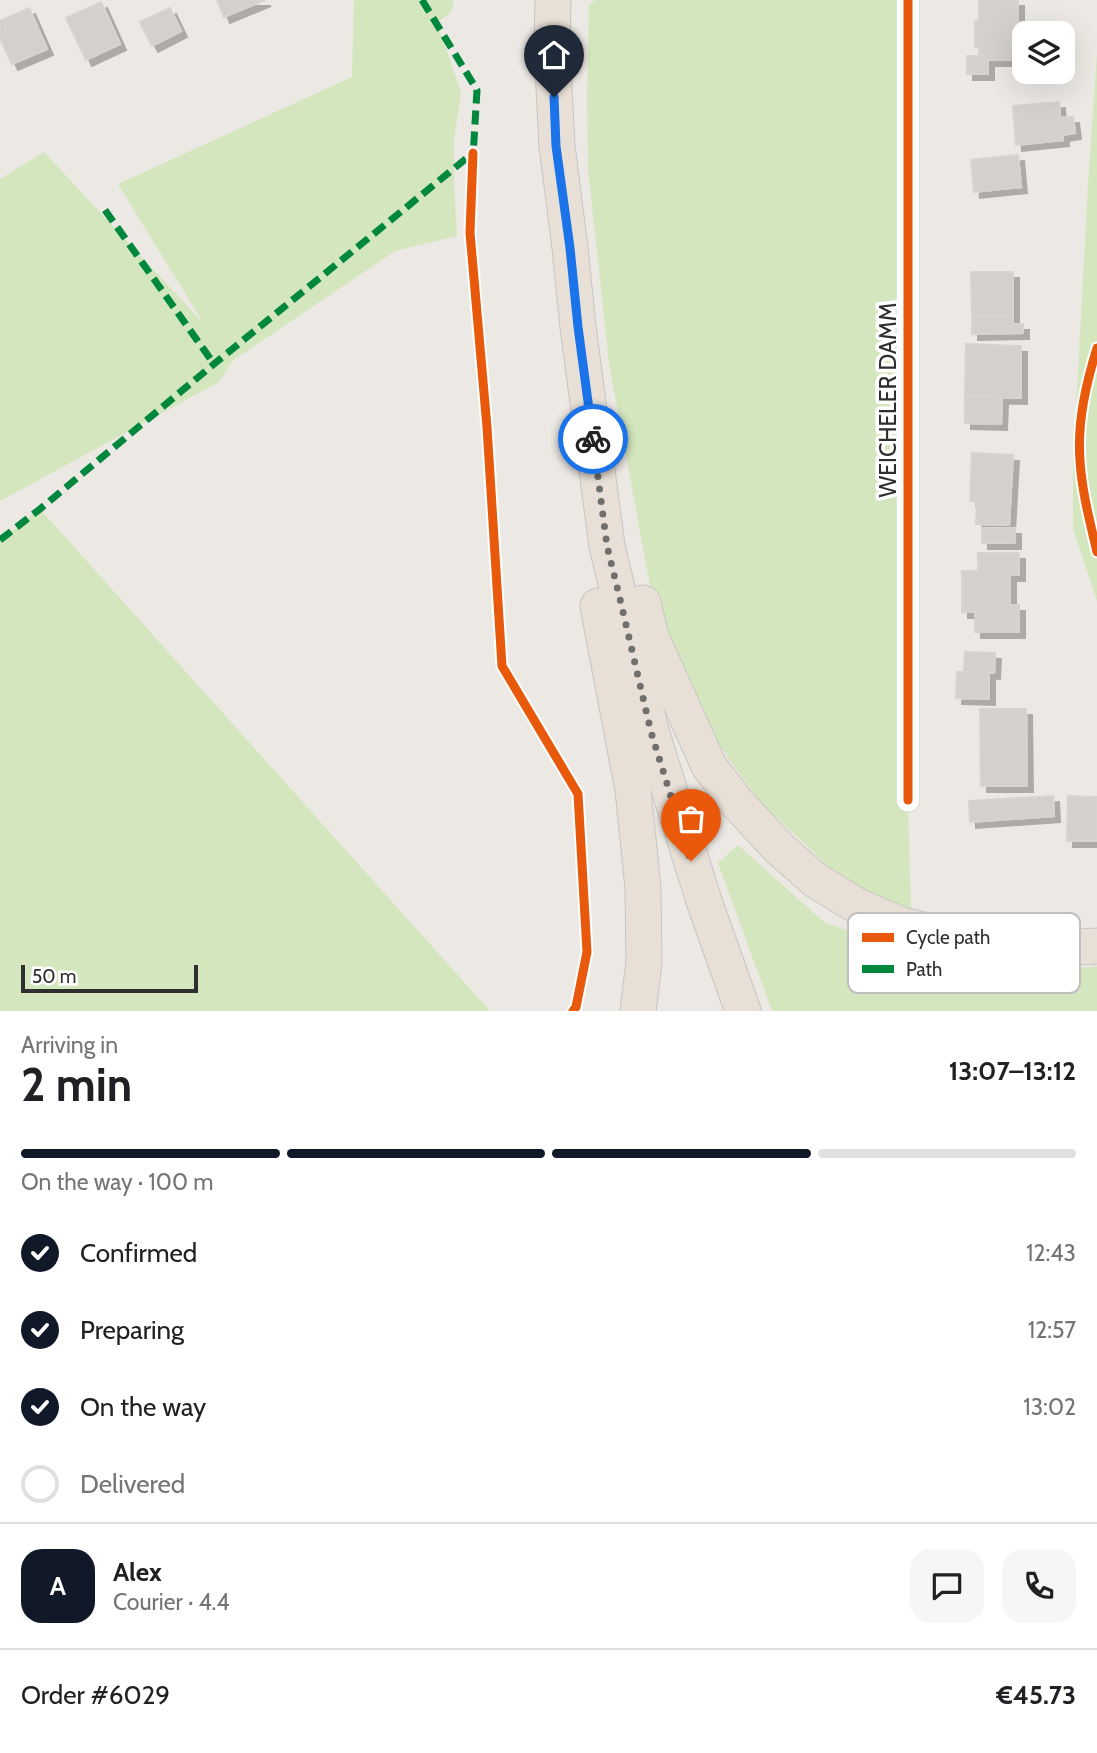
<!DOCTYPE html>
<html lang="en">
<head>
<meta charset="utf-8">
<style>
	:root { --surface:#fff; --page:#f6f6f6; --text:#202124; --muted:#757577; --line:#e0e0e0; --accent:#111827 }
	body { margin:0; font-family:Cabin,sans-serif; background:var(--page); color:var(--text); height:100vh; display:flex; flex-direction:column; font-size:26px; white-space:nowrap }
	* { box-sizing:border-box; margin:0 }
	p { font-size:23px; color:var(--muted) }
	.icon { flex:none; width:38px; height:38px; fill:none; stroke:currentColor; stroke-width:2; stroke-linecap:round; stroke-linejoin:round }
	.map { position:relative; height:1011px; overflow:hidden }
	.sheet { display:flex; flex-direction:column; background:var(--surface); flex:1 }
	.sheet>* { flex:none }
	.controls { position:absolute; left:1012px; top:21px; display:grid; gap:14px }
	.controls a { display:grid; place-items:center; width:63px; height:63px; border-radius:14px; background:var(--surface); box-shadow:0 7px 28px #0002; font-size:35px }
	.scale { position:absolute; left:21px; bottom:18px; width:177px; box-sizing:border-box; padding-left:7px; border:4px solid #2e2e2e; border-top:0; font-size:19px; line-height:24px; white-space:nowrap; color:#2e2e2e; -webkit-text-stroke:5px #fff; paint-order:stroke }
	.pin { position:absolute; display:grid; place-items:center; width:60px; height:60px; color:#fff; margin:-72px -30px; border-radius:50% 50% 50% 0; rotate:-45deg; box-shadow:0 0 7px #0007 }
	.pin .icon { rotate:45deg }
	.courier { position:absolute; display:grid; place-items:center; width:70px; height:70px; margin:-35px; border:5px solid #1a73e8; border-radius:50%; background:#fff; color:#222; box-shadow:0 2px 9px #0007 }
	.headline em { font-style:normal; font-weight:700 }
	.headline div { display:flex; flex-direction:column-reverse }
	.headline { display:flex; align-items:center; justify-content:space-between; height:119px; padding:0 21px }
	h1 { font-size:46px; font-weight:700; line-height:52px }
	.bar { display:grid; grid-template-columns:repeat(4,1fr); gap:10px 7px; align-content:center; height:84px; padding:0 21px }
	.bar i { height:9px; border-radius:5px; background:var(--line) }
	.bar .on { background:var(--accent) }
	.bar p { grid-column:span 4 }
	.line { display:flex; align-items:center; gap:18px; padding:0 21px; border-top:2px solid var(--line) }
	.line div { flex:1 }
	.round { display:grid; place-items:center; flex:none; width:74px; height:74px; border-radius:21px; background:var(--page) }
	ol { padding:0 21px; list-style:none }
	li { display:flex; align-items:center; gap:21px; height:77px }
	li p { margin-inline-start:auto }
	li .icon { padding:7px; border-radius:50%; background:var(--accent); color:#fff; stroke-width:4 }
	li:last-child { color:var(--muted) }
	li i { width:38px; height:38px; border:4px solid var(--line); border-radius:50% }
	.map>svg:first-child { display:block }
</style>
</head>
<body>
<div class="map">
<svg width="1097" height="1011" viewBox="0 0 1097 1011">
	<defs>
		<filter id="shadow"><feDropShadow dx="6" dy="6" stdDeviation="0" flood-color="#0004"/></filter>
	</defs>
	<rect width="100%" height="100%" fill="#ece8e4"/>
	<g fill="#d4e6be">
		<polygon points="354,0 454,0 451,12 437,23 461,92 454,140 454,183 457,236 395,251 232,361 219,382 0,501 0,179 44,152 204,324 118,184 352,77"/>
		<polygon points="595,0 908,0 908,800 911,913 856,892 761,803 689,704 655,613 609,363 588,169 587,97 589,5"/>
		<polygon points="1097,53 1097,601 1073,529 1073,468 1088,185"/>
		<polygon points="40,509 490,1011 0,1011 0,540"/>
		<polygon points="738,845 824,922 941,964 1081,968 1097,966 1097,1011 772,1011 718,863"/>
	</g>
	<g fill="#d3d0cd" stroke="#d7d3d0" stroke-width="2" filter="url(#shadow)">
		<polygon points="217,0 265,0 224,17"/>
		<polygon points="979,0 1018,0 1018,22 1036,22 1036,33 1024,33 1024,60 988,60 988,74 967,74 967,56 979,56 979,47 975,47 975,21 979,21"/>
		<polygon points="101,2 120,44 86,60 66,18"/>
		<polygon points="29,8 47,49 12,64 0,38 0,21"/>
		<polygon points="170,8 181,31 152,46 140,22"/>
		<polygon points="1059,102 1060,118 1073,117 1075,133 1063,135 1063,140 1016,145 1013,106"/>
		<polygon points="1018,155 1021,187 974,192 971,160"/>
		<polygon points="971,272 1013,272 1013,315 972,315"/>
		<polygon points="972,315 1013,315 1013,324 1023,324 1023,333 972,334"/>
		<polygon points="966,344 1021,346 1021,398 965,397"/>
		<polygon points="965,397 1002,398 1001,424 965,423"/>
		<polygon points="972,453 1013,455 1009,525 976,524 977,502 970,501"/>
		<rect x="982" y="528" width="33" height="15"/>
		<polygon points="978,553 1019,553 1019,575 1010,575 1010,605 1019,605 1019,632 975,632 975,612 962,612 962,571 978,571"/>
		<polygon points="965,652 995,653 994,673 964,672"/>
		<polygon points="957,672 989,673 989,699 956,698"/>
		<polygon points="980,709 1026,709 1027,786 981,786"/>
		<polygon points="1053,796 1054,816 970,822 969,801"/>
		<polygon points="1068,796 1097,797 1097,841 1067,841"/>
	</g>
	<g fill="none" stroke-linecap="round" stroke-linejoin="round">
		<g stroke="#c8c7c7" stroke-width="24">
			<polyline id="minor" points="908,0 908,800"/>
		</g>
		<g stroke="#c6c5c4" stroke-width="37">
			<g id="primary">
				<polyline points="553,0 552,48 557,146 570,248 578,327 607,546 651,731 704,901 743,1011"/>
				<polyline points="643,603 651,637 709,766 738,804 779,848 815,880 859,907 902,925 949,936 1004,945 1058,948 1097,946"/>
				<polyline points="598,606 633,790 643,888 644,962 638,1011"/>
			</g>
		</g>
		<use href="#minor" stroke="#fcfcfb" stroke-width="23"/>
		<use href="#primary" stroke="#e8e0d6" stroke-width="35"/>
		<g stroke="#00873e" stroke-width="7" stroke-dasharray="14 7" stroke-linecap="butt">
			<polyline points="422,0 477,90 473,157"/>
			<polyline points="105,210 214,364"/>
			<polyline points="0,540 40,509 214,364 473,153"/>
		</g>
		<g stroke="#fff" stroke-width="13">
			<g id="cycleway">
				<polyline points="908,0 908,800"/>
				<polyline points="473,153 470,233 487,427 502,666 578,794 587,952 576,1007 573,1011"/>
				<path d="M1097,348C1086,384 1077,422 1080,461C1082,492 1090,522 1097,552"/>
			</g>
		</g>
		<use href="#cycleway" stroke="#e8590c" stroke-width="9"/>
	</g>
	<g fill="none" stroke-linecap="round" stroke-linejoin="round">
		<polyline stroke="#706f6e" stroke-width="7" stroke-dasharray="0 12.6" points="593,439 607,546 620,599 651,732 691,861"/>
		<polyline stroke="#1a73e8" stroke-width="9" points="554,97 556,146 570,248 578,327 593,439"/>
	</g>
	<g text-anchor="middle" dominant-baseline="central" stroke-width="7" stroke-linejoin="round" paint-order="stroke">
		<g font-size="23" fill="#2e2e2e" stroke="#fff">
			<text transform="translate(888 400) rotate(-90)">WEICHELER DAMM</text>
		</g>
	</g>
	<rect x="848" y="913" width="232" height="80" rx="10" fill="#fff" stroke="#c0c0c0" stroke-width="2"/>
	<rect x="862" y="933" width="32" height="9" fill="#e8590c"/>
	<rect x="862" y="965" width="32" height="8" fill="#00873e"/>
	<g font-size="19" fill="#2e2e2e">
		<text x="906" y="944">Cycle path</text>
		<text x="906" y="976">Path</text>
	</g>
</svg>
<div class="controls">
<a><svg class="icon" aria-label="layers" viewBox="0 0 24 24"><path d="M12 4l9 5-9 5-9-5zM3 14l9 5 9-5"/></svg></a>
</div>
<div class="scale">50 m</div>
<div class="pin" style="left:691px;top:861px;background:#ea580c"><svg class="icon" aria-label="bag" viewBox="0 0 24 24"><path d="M5 8h14l-1 12H6zM9 8a3 3 0 0 1 6 0"/></svg></div>
<div class="pin" style="left:554px;top:97px;background:#1f2937"><svg class="icon" aria-label="home" viewBox="0 0 24 24"><path d="M3 11l9-7 9 7M6 9v11h12V9"/></svg></div>
<div class="courier" style="left:593px;top:439px"><svg class="icon" aria-label="bike" viewBox="0 0 24 24"><circle cx="6" cy="16" r="4"/><circle cx="18" cy="16" r="4"/><path d="M6 16l4-8h5l3 8M10 8l3 8H6M13 5h3"/></svg></div>
</div>
<section class="sheet">
<div class="headline"><div><h1>2 min</h1><p>Arriving in</p></div><em>13:07–13:12</em></div>
<div class="bar"><i class="on"></i><i class="on"></i><i class="on"></i><i></i><p>On the way · 100 m</p></div>
<ol>
<li><svg class="icon" aria-label="check" viewBox="0 0 24 24"><path d="M5 12l5 5 9-10"/></svg>Confirmed<p>12:43</p></li>
<li><svg class="icon" aria-label="check" viewBox="0 0 24 24"><path d="M5 12l5 5 9-10"/></svg>Preparing<p>12:57</p></li>
<li><svg class="icon" aria-label="check" viewBox="0 0 24 24"><path d="M5 12l5 5 9-10"/></svg>On the way<p>13:02</p></li>
<li><i></i>Delivered</li>
</ol>
<div class="line" style="height:126px"><b class="round" style="background:var(--accent);color:#fff">A</b><div><b>Alex</b><p>Courier · 4.4</p></div><a class="round"><svg class="icon" aria-label="chat" viewBox="0 0 24 24"><path d="M4 5h16v11H9l-5 4z"/></svg></a><a class="round"><svg class="icon" aria-label="phone" viewBox="0 0 24 24"><path d="M5 4h4l2 5-3 2q2 4 5 5l2-3 5 2v4C11 20 4 13 5 4z"/></svg></a></div>
<div class="line" style="height:91px"><div>Order #6029</div><b>€45.73</b></div>
</section>
</body>
</html>
